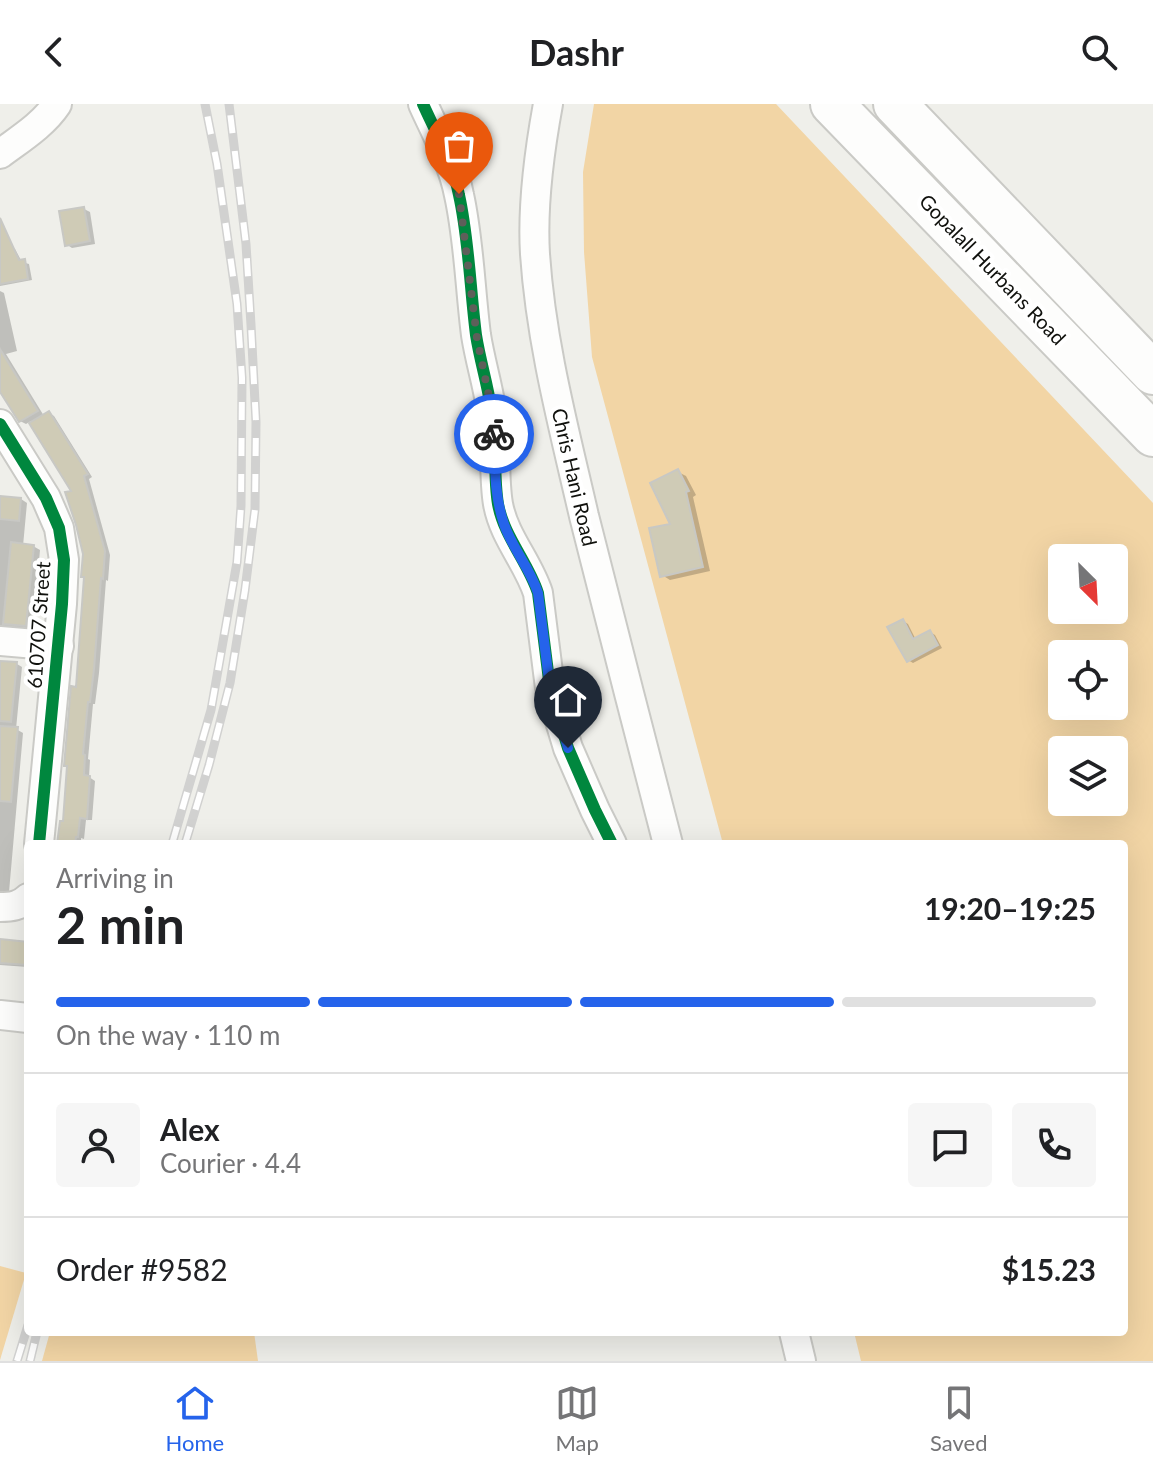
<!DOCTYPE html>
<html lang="en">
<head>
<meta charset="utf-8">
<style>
	:root { --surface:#fff; --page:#f6f6f6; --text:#202124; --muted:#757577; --line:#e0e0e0; --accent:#2563eb }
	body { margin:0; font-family:Lato,sans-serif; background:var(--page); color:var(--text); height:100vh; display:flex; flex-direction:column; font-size:30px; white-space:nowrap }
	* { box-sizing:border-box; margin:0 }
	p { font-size:26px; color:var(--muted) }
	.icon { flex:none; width:44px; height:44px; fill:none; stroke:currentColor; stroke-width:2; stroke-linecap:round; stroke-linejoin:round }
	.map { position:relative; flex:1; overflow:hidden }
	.panel { position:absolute; left:24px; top:736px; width:1104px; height:496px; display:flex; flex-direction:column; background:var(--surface); border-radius:8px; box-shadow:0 8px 32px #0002 }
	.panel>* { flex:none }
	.needle { width:52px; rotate:156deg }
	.buttons { position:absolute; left:1048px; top:440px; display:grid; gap:16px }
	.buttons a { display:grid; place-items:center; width:80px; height:80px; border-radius:8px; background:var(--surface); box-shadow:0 8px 32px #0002; font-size:40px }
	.pin { position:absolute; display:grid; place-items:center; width:68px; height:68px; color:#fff; margin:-82px -34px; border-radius:50% 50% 50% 0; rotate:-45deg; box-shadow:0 0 8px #0007 }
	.pin .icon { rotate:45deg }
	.courier { position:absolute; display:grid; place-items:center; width:80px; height:80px; margin:-40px; border:6px solid #2563eb; border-radius:50%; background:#fff; color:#222; box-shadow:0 2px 10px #0007 }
	.overview em { font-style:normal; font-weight:700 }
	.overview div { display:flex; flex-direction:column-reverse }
	.overview { display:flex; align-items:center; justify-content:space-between; height:136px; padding:0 32px }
	h1 { font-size:52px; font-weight:700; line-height:60px }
	.bar { display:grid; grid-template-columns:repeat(4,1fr); gap:12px 8px; align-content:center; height:96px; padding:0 32px }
	.bar i { height:10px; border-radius:6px; background:var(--line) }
	.bar .selected { background:var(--accent) }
	.bar p { grid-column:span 4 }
	.line { display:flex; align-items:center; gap:20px; padding:0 32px; border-top:2px solid var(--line) }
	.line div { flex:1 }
	.round { display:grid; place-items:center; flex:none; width:84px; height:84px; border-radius:8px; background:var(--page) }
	header { display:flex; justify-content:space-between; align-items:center; height:104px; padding:0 32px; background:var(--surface); font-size:36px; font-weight:700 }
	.menu { display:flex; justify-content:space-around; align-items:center; height:112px; border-top:2px solid var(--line); background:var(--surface); font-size:22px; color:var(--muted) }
	.menu a { display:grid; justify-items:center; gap:4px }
	.menu .selected { color:var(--accent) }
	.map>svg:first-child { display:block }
</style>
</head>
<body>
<header><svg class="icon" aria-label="back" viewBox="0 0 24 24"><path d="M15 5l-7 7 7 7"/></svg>Dashr<svg class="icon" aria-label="search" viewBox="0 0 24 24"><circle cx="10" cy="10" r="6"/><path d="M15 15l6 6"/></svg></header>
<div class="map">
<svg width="1153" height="1257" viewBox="0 0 1153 1257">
	<rect width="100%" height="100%" fill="#efefea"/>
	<g fill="#f2d5a5" fill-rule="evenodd">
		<path d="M594,0H776L1153,399V1257H861L854,1228H1124V740H723L592,253L584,148L583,68ZM1062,454H1114V506H1062ZM1062,550H1114V602H1062ZM1062,646H1114V698H1062Z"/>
		<polygon points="0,1162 26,1169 0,1256"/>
		<polygon points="50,1228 254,1228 258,1257 42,1257"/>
	</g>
	<g fill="#0003">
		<polygon points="84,105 90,108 95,140 72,144 66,140"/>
		<polygon points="10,143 15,145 22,158 29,160 32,176 0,182 0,144"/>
		<polygon points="0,187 4,189 17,247 6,250 44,312 49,309 54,312 92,373 89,375 110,451 108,477 106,476 99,569 95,600 93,600 88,655 90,656 89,673 95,677 92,716 86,716 84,735 81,734 81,740 59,740 65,719 77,585 86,473 85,450 74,388 31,317 26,320 20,317 0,284"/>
		<polygon points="678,368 686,372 696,391 693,393 710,467 670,476 662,471 673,421"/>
		<polygon points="0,393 21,395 27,399 23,442 33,442 40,446 33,525 0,522"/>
		<polygon points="903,517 908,520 916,536 930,528 935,531 942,544 913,559 908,556"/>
		<polygon points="17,560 22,563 16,625 23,629 9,788 0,791 0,571"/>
		<polygon points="0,837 28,840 28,863 0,861"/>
	</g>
	<g fill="#cfcbb6" stroke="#c8c8c4" stroke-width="2">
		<polygon points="84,103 90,137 65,142 59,107"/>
		<polygon points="0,114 19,156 25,155 28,175 0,180"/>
		<polygon points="0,245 38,307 19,318 0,288"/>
		<polygon points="49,307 88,370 84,372 105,447 103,475 101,474 94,565 90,598 88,598 83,650 85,651 84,671 90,672 87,715 80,714 78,733 76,733 75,740 57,740 60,717 63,717 67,662 64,662 71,582 76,583 84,473 81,473 83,450 76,421 65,388 71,387 29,319"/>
		<polygon points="678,365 689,387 686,388 703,463 660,473 649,424 670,420 650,379"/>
		<polygon points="0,392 21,394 19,417 0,415"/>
		<polygon points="11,438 34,441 26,522 3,520"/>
		<polygon points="903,515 913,535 930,526 938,541 907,558 887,523"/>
		<polygon points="0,557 17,558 11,618 0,617"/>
		<polygon points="0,622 18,623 11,698 0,697"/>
		<polygon points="0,835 28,838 28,861 0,859"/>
	</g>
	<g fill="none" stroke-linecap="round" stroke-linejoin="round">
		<g stroke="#cacac6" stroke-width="32">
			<g id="minor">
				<path d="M423,0C436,29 453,59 459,91C469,136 470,184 476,231C481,263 492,294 494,327C496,351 494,376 498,400C504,433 528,458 538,489L550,584L568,644L595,706L612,740"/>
				<path d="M548,0C539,49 532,100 535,150C541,239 564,325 584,412C611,521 640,631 668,740"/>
				<path d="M0,50C20,35 43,21 57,0"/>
				<polyline points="0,320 46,394 59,424 64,456 62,500 39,740"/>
				<polyline points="0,537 59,542"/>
				<path d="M0,803C11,803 20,802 28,794"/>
				<polyline points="0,911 28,914"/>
				<polyline points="794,1228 801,1257"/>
			</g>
		</g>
		<g stroke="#cacac6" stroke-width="46">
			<g id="highway">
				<polyline points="832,0 1153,331"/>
				<polyline points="895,0 1153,269"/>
			</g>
		</g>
		<use href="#minor" stroke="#fdfdfc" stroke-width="28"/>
		<use href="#highway" stroke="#fdfdfc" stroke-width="42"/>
		<g stroke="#d1d1d0" stroke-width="9">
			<g id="rail">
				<polyline points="172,740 211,606 237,458 241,402 242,274 237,200 217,60 205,0"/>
				<polyline points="185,740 209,661 230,579 245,486 255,405 256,318 251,221 246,140 229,0"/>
				<polyline points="17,1257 28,1221"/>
				<polyline points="30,1257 37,1228"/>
			</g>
		</g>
		<use href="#rail" stroke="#fff" stroke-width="6" stroke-dasharray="18" stroke-linecap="butt"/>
		<g stroke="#fff" stroke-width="17">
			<g id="cycleway">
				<path d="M423,0C436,29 453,59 459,91C469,136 470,184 476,231C481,263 492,294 494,327C496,351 494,376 498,400C504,433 528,458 538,489L550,584L568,644L595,706L612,740"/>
				<polyline points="0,320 46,394 59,424 64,456 62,500 39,740"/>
			</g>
		</g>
		<use href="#cycleway" stroke="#00873e" stroke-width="12"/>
	</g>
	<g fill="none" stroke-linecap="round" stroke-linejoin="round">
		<polyline stroke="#5e5f5a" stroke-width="8" stroke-dasharray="0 14.4" points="459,90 477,234 490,298 494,330"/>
		<path stroke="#2563eb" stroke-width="10" d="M494,330C495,360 494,391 504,420C512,444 530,464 538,489L550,584L568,644"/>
	</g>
	<g text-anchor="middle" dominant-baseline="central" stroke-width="8" stroke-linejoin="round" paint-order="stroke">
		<g font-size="20" fill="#10110d" stroke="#fff">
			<text transform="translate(993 165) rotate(46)">Gopalall Hurbans Road</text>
			<text transform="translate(575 373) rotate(77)">Chris Hani Road</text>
			<text transform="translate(38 521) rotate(-86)">610707 Street</text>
		</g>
	</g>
</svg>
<div class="buttons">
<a><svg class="needle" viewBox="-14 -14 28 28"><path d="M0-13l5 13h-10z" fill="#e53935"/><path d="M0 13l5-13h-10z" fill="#757577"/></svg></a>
<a><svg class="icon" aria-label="locate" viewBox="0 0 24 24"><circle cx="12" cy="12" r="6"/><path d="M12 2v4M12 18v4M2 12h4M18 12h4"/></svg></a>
<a><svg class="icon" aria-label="layers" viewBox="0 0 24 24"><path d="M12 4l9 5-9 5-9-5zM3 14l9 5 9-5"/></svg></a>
</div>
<div class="pin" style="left:459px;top:90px;background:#ea580c"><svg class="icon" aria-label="bag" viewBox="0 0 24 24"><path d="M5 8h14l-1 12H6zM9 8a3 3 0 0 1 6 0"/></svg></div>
<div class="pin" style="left:568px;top:644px;background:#1f2937"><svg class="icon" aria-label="home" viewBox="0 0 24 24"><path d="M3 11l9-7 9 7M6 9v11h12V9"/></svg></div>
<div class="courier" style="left:494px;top:330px"><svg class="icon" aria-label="bike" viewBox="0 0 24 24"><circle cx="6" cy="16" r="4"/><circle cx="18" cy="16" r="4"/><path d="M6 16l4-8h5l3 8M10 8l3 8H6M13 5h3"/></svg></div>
<section class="panel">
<div class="overview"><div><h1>2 min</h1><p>Arriving in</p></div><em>19:20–19:25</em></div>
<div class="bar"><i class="selected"></i><i class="selected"></i><i class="selected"></i><i></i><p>On the way · 110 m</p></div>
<div class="line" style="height:144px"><a class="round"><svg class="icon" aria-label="person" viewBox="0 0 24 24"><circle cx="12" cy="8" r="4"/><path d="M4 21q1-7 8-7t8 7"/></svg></a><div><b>Alex</b><p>Courier · 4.4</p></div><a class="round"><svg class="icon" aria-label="chat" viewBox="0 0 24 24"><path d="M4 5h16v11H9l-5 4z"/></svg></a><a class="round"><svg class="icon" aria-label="phone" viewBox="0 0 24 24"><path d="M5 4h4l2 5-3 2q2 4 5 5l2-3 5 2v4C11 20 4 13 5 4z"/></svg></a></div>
<div class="line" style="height:104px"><div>Order #9582</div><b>$15.23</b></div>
</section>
</div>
<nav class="menu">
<a class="selected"><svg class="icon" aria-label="home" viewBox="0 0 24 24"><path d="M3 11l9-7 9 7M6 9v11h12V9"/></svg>Home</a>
<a><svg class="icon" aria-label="map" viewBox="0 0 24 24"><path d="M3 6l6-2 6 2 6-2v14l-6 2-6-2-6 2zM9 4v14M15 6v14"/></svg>Map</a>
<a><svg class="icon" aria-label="saved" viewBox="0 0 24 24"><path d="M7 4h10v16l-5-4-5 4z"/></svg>Saved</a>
</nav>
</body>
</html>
